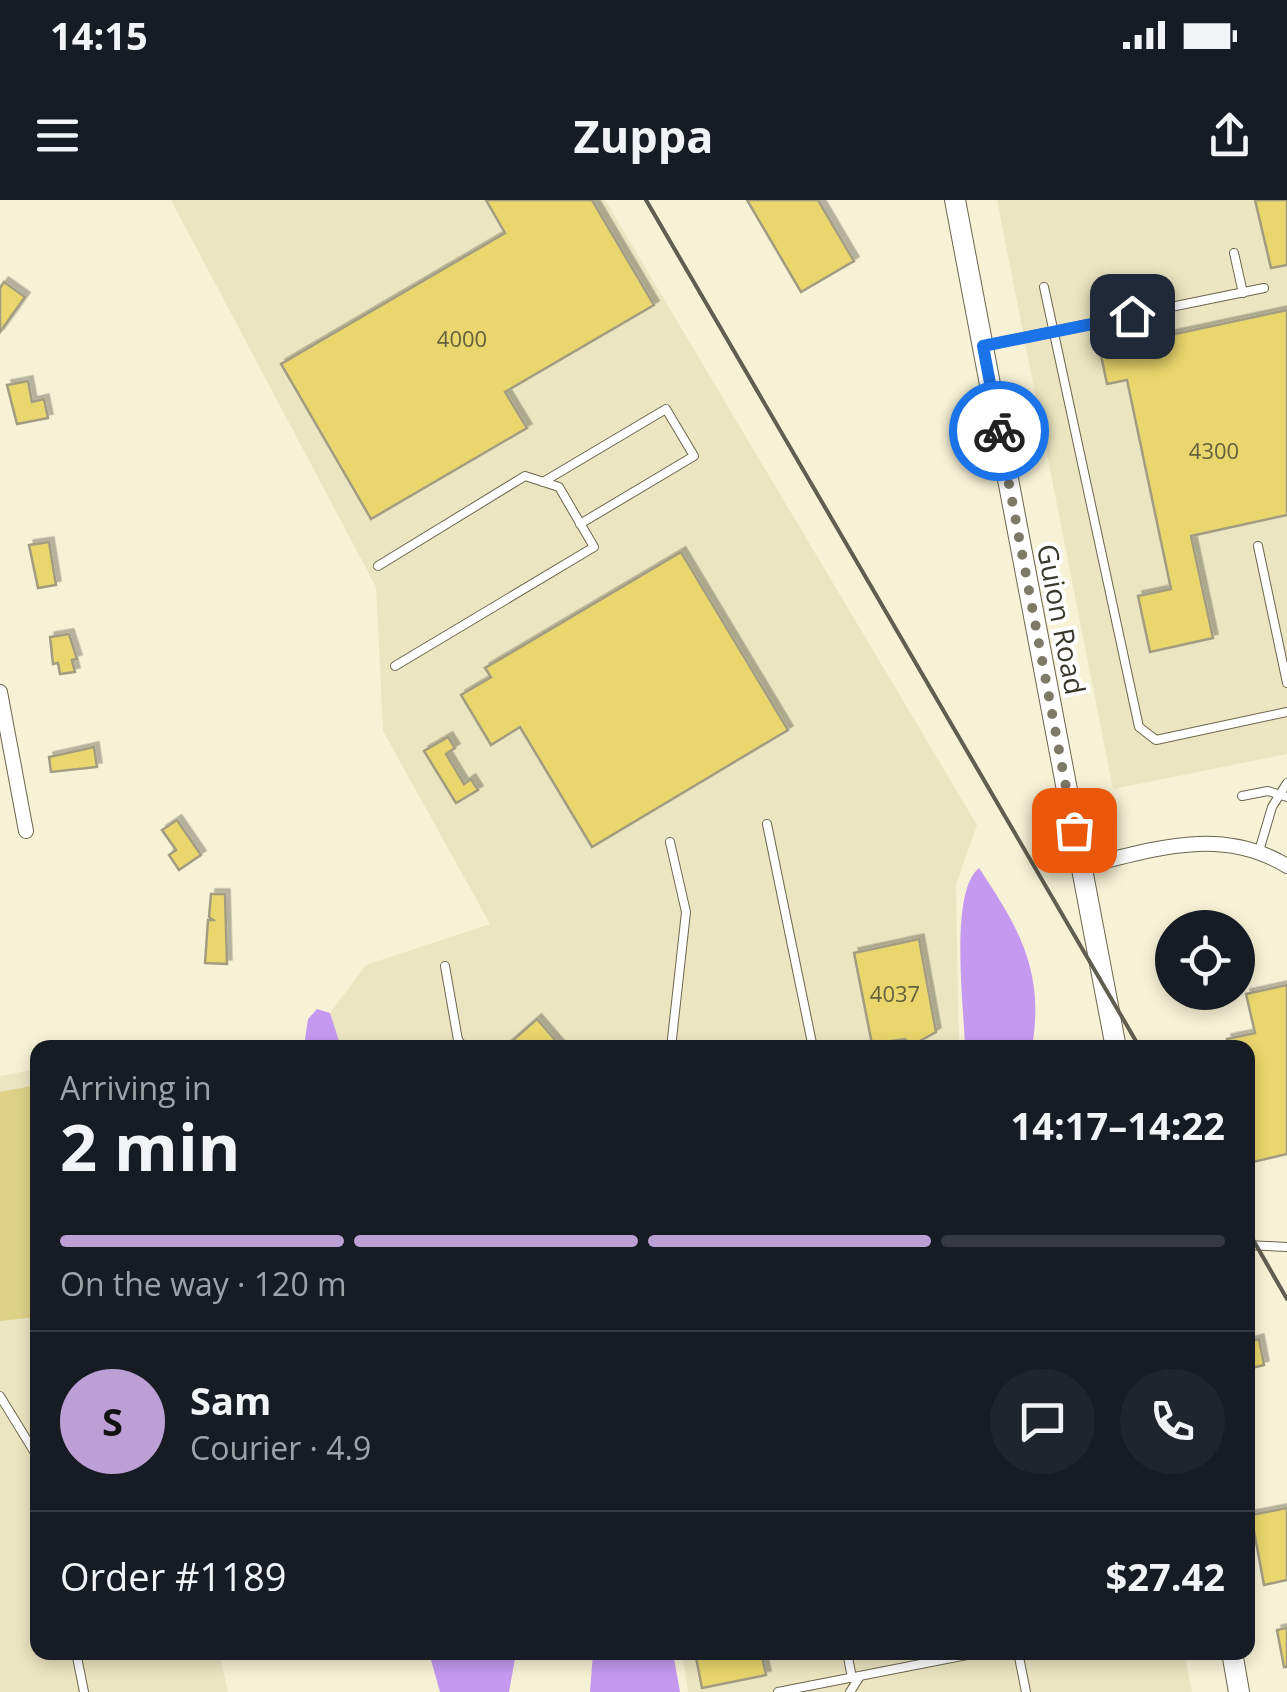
<!DOCTYPE html>
<html lang="en">
<head>
<meta charset="utf-8">
<style>
	:root { --surface:#171b24; --page:#20242c; --text:#f1f3f6; --muted:#9ea1a6; --line:#363941; --accent:#bb9fd5 }
	body { margin:0; font-family:"Open Sans",sans-serif; background:var(--page); color:var(--text); height:100vh; display:flex; flex-direction:column; font-size:38px; white-space:nowrap }
	* { box-sizing:border-box; margin:0 }
	p { font-size:32px; color:var(--muted) }
	.icon { flex:none; width:55px; height:55px; fill:none; stroke:currentColor; stroke-width:2; stroke-linecap:round; stroke-linejoin:round }
	.map { position:relative; flex:1; overflow:hidden }
	.side { position:absolute; left:30px; top:840px; width:1225px; height:620px; display:flex; flex-direction:column; background:var(--surface); border-radius:20px; box-shadow:0 5px 15px #0003 }
	.side>* { flex:none }
	.buttons { position:absolute; left:1155px; top:710px; display:grid; gap:20px }
	.buttons a { display:grid; place-items:center; width:100px; height:100px; border-radius:50%; background:var(--surface); box-shadow:0 5px 15px #0003; font-size:50px }
	.pin { position:absolute; display:grid; place-items:center; width:85px; height:85px; color:#fff; margin:-42px; border-radius:20px; box-shadow:0 5px 15px #0006 }
	.courier { position:absolute; display:grid; place-items:center; width:100px; height:100px; margin:-50px; border:8px solid #1a73e8; border-radius:50%; background:#fff; color:#222; box-shadow:0 2px 12px #0007 }
	.overview em { font-style:normal; font-weight:700 }
	.overview div { display:flex; flex-direction:column-reverse }
	.overview { display:flex; align-items:center; justify-content:space-between; height:170px; padding:0 30px }
	h1 { font-size:65px; font-weight:700; line-height:75px }
	.bar { display:grid; grid-template-columns:repeat(4,1fr); gap:15px 10px; align-content:center; height:120px; padding:0 30px }
	.bar i { height:12px; border-radius:8px; background:var(--line) }
	.bar .current { background:var(--accent) }
	.bar p { grid-column:span 4 }
	.line { display:flex; align-items:center; gap:25px; padding:0 30px; border-top:2px solid var(--line) }
	.line div { flex:1 }
	.round { display:grid; place-items:center; flex:none; width:105px; height:105px; border-radius:52px; background:var(--page) }
	.status { display:flex; justify-content:space-between; align-items:center; height:70px; padding:0 50px; background:var(--surface); direction:ltr }
	.status svg { height:28px; fill:currentColor }
	header { display:flex; justify-content:space-between; align-items:center; height:130px; padding:0 30px; background:var(--surface); font-size:45px; font-weight:700 }
	.map>svg:first-child { display:block }
</style>
</head>
<body>
<div class="status"><b>14:15</b><svg viewBox="0 0 49 12"><path d="M0 12V9h3v3zM5 12V6h3v6zM10 12V3h3v9zM15 12V0h3v12zM26 1h20v11H26zM47 4h2v5h-2z"/></svg></div>
<header><svg class="icon" aria-label="menu" viewBox="0 0 24 24"><path d="M4 6h16M4 12h16M4 18h16"/></svg>Zuppa<svg class="icon" aria-label="share" viewBox="0 0 24 24"><path d="M12 15V3M7 8l5-5 5 5M5 13v7h14v-7"/></svg></header>
<div class="map">
<svg width="1287" height="1492" viewBox="0 0 1287 1492">
	<defs>
		<filter id="shadow"><feDropShadow dx="4.5" dy="-4.5" stdDeviation="0" flood-color="#0004"/></filter>
	</defs>
	<rect width="100%" height="100%" fill="#f7f2d5"/>
	<g fill="#ebe5c1">
		<polygon points="171,0 605,0 977,625 956,684 959,847 341,847 330,813 366,765 490,724 383,531 376,387"/>
		<polygon points="997,0 1287,0 1287,554 1113,589"/>
		<polygon points="37,869 38,1452 219,1453 228,1492 0,1492 0,876"/>
		<polygon points="682,1453 1184,1453 1192,1492 688,1492"/>
	</g>
	<polygon fill="#dfd288" points="37,885 37,1117 0,1121 0,892"/>
	<g fill="#c599f0">
		<path d="M979,668C1019,728 1045,772 1032,847H965C964,808 949,692 979,668Z"/>
		<polygon points="317,809 330,813 341,847 304,847 308,819"/>
		<polygon points="429,1453 516,1453 509,1492 440,1492"/>
		<polygon points="593,1453 673,1453 680,1492 590,1492"/>
	</g>
	<g fill="#e9d66c" stroke="#a29d82" stroke-width="2.5" filter="url(#shadow)">
		<polygon points="486,0 592,0 654,105 505,192 527,228 371,319 281,164 505,33"/>
		<polygon points="747,0 818,0 854,61 801,92"/>
		<polygon points="1255,0 1287,0 1287,65 1271,68"/>
		<polygon points="4,82 25,97 0,132 0,88"/>
		<polygon points="1287,110 1287,315 1191,336 1213,438 1150,452 1138,396 1171,389 1127,180 1107,184 1100,150"/>
		<polygon points="28,181 32,202 44,199 48,218 17,224 7,185"/>
		<polygon points="49,342 56,385 38,388 29,345"/>
		<polygon points="681,352 788,530 592,647 520,527 491,545 461,495 491,477 485,468"/>
		<polygon points="69,434 77,459 72,460 75,472 60,474 58,463 53,464 50,437"/>
		<polygon points="448,537 455,548 446,554 464,584 471,579 478,590 456,603 424,551"/>
		<polygon points="94,547 97,567 51,572 49,557"/>
		<polygon points="177,620 201,655 179,670 169,655 176,650 162,630"/>
		<polygon points="211,694 225,694 227,764 205,763 208,720 213,720 209,717"/>
		<polygon points="919,739 936,832 911,846 905,839 872,844 854,753"/>
		<polygon points="1287,785 1287,954 1253,962 1248,935 1248,848 1229,848 1227,839 1255,833 1246,794"/>
		<polygon points="537,819 562,848 504,848"/>
		<polygon points="1259,1139 1264,1165 1248,1169 1248,1142"/>
		<polygon points="1287,1308 1287,1380 1264,1385 1251,1315"/>
		<polygon points="1287,1428 1287,1467 1284,1467 1277,1430"/>
		<polygon points="695,1452 761,1452 766,1475 702,1488"/>
	</g>
	<g fill="none" stroke-linecap="round" stroke-linejoin="round">
		<g stroke="#6b664d" stroke-width="10">
			<g id="lane">
				<polyline points="1234,53 1243,93"/>
				<polyline points="1044,87 1139,527 1156,540 1287,512"/>
				<polyline points="985,145 1264,88"/>
				<polyline points="543,282 666,209 694,256 580,324"/>
				<polyline points="1258,346 1287,483"/>
				<polyline points="378,366 525,276 559,287 594,347 395,466"/>
				<polyline points="1242,596 1268,591 1287,597"/>
				<polyline points="767,624 813,848"/>
				<polyline points="670,642 686,712 671,848"/>
				<polyline points="1259,651 1272,607 1287,583"/>
				<polyline points="445,766 458,840 465,848"/>
				<polyline points="1248,1045 1287,1047"/>
				<polyline points="0,1196 35,1253 38,1267"/>
				<polyline points="76,1452 84,1492"/>
				<polyline points="847,1452 852,1478"/>
				<polyline points="1018,1452 1026,1492"/>
				<polyline points="778,1492 982,1452"/>
				<polyline points="850,1492 860,1476"/>
			</g>
		</g>
		<g stroke="#6b664d" stroke-width="16">
			<g id="street">
				<polyline points="0,492 26,631"/>
				<path d="M1080,667C1152,650 1220,625 1287,666"/>
			</g>
		</g>
		<g stroke="#6b664d" stroke-width="22">
			<g id="secondary">
				<polyline points="955,0 1116,848"/>
				<polyline points="1232,1452 1239,1492"/>
			</g>
		</g>
		<use href="#lane" stroke="#fff" stroke-width="8"/>
		<use href="#street" stroke="#fff" stroke-width="14"/>
		<use href="#secondary" stroke="#fff" stroke-width="20"/>
		<g stroke="#605e4f" stroke-width="4">
			<polyline points="646,0 1140,848"/>
			<polyline points="1248,1031 1287,1099"/>
		</g>
	</g>
	<g fill="none" stroke-linecap="round" stroke-linejoin="round">
		<polyline stroke="#7d7a68" stroke-width="10" stroke-dasharray="0 18" points="999,231 1074,630"/>
		<polyline stroke="#1a73e8" stroke-width="12" points="999,231 983,146 1132,116"/>
	</g>
	<g text-anchor="middle" dominant-baseline="central" stroke-width="8" stroke-linejoin="round" paint-order="stroke">
		<g font-size="22" fill="#66603e">
			<text x="462" y="138">4000</text>
			<text x="1214" y="250">4300</text>
			<text x="895" y="793">4037</text>
		</g>
		<g font-size="28" fill="#3b392e" stroke="#fff">
			<text transform="translate(1062 419) rotate(79)">Guion Road</text>
		</g>
	</g>
</svg>
<div class="buttons">
<a><svg class="icon" aria-label="locate" viewBox="0 0 24 24"><circle cx="12" cy="12" r="6"/><path d="M12 2v4M12 18v4M2 12h4M18 12h4"/></svg></a>
</div>
<div class="pin" style="left:1074px;top:630px;background:#ea580c"><svg class="icon" aria-label="bag" viewBox="0 0 24 24"><path d="M5 8h14l-1 12H6zM9 8a3 3 0 0 1 6 0"/></svg></div>
<div class="pin" style="left:1132px;top:116px;background:#1f2937"><svg class="icon" aria-label="home" viewBox="0 0 24 24"><path d="M3 11l9-7 9 7M6 9v11h12V9"/></svg></div>
<div class="courier" style="left:999px;top:231px"><svg class="icon" aria-label="bike" viewBox="0 0 24 24"><circle cx="6" cy="16" r="4"/><circle cx="18" cy="16" r="4"/><path d="M6 16l4-8h5l3 8M10 8l3 8H6M13 5h3"/></svg></div>
<section class="side">
<div class="overview"><div><h1>2 min</h1><p>Arriving in</p></div><em>14:17–14:22</em></div>
<div class="bar"><i class="current"></i><i class="current"></i><i class="current"></i><i></i><p>On the way · 120 m</p></div>
<div class="line" style="height:180px"><b class="round" style="background:var(--accent);color:#111">S</b><div><b>Sam</b><p>Courier · 4.9</p></div><a class="round"><svg class="icon" aria-label="chat" viewBox="0 0 24 24"><path d="M4 5h16v11H9l-5 4z"/></svg></a><a class="round"><svg class="icon" aria-label="phone" viewBox="0 0 24 24"><path d="M5 4h4l2 5-3 2q2 4 5 5l2-3 5 2v4C11 20 4 13 5 4z"/></svg></a></div>
<div class="line" style="height:130px"><div>Order #1189</div><b>$27.42</b></div>
</section>
</div>
</body>
</html>
